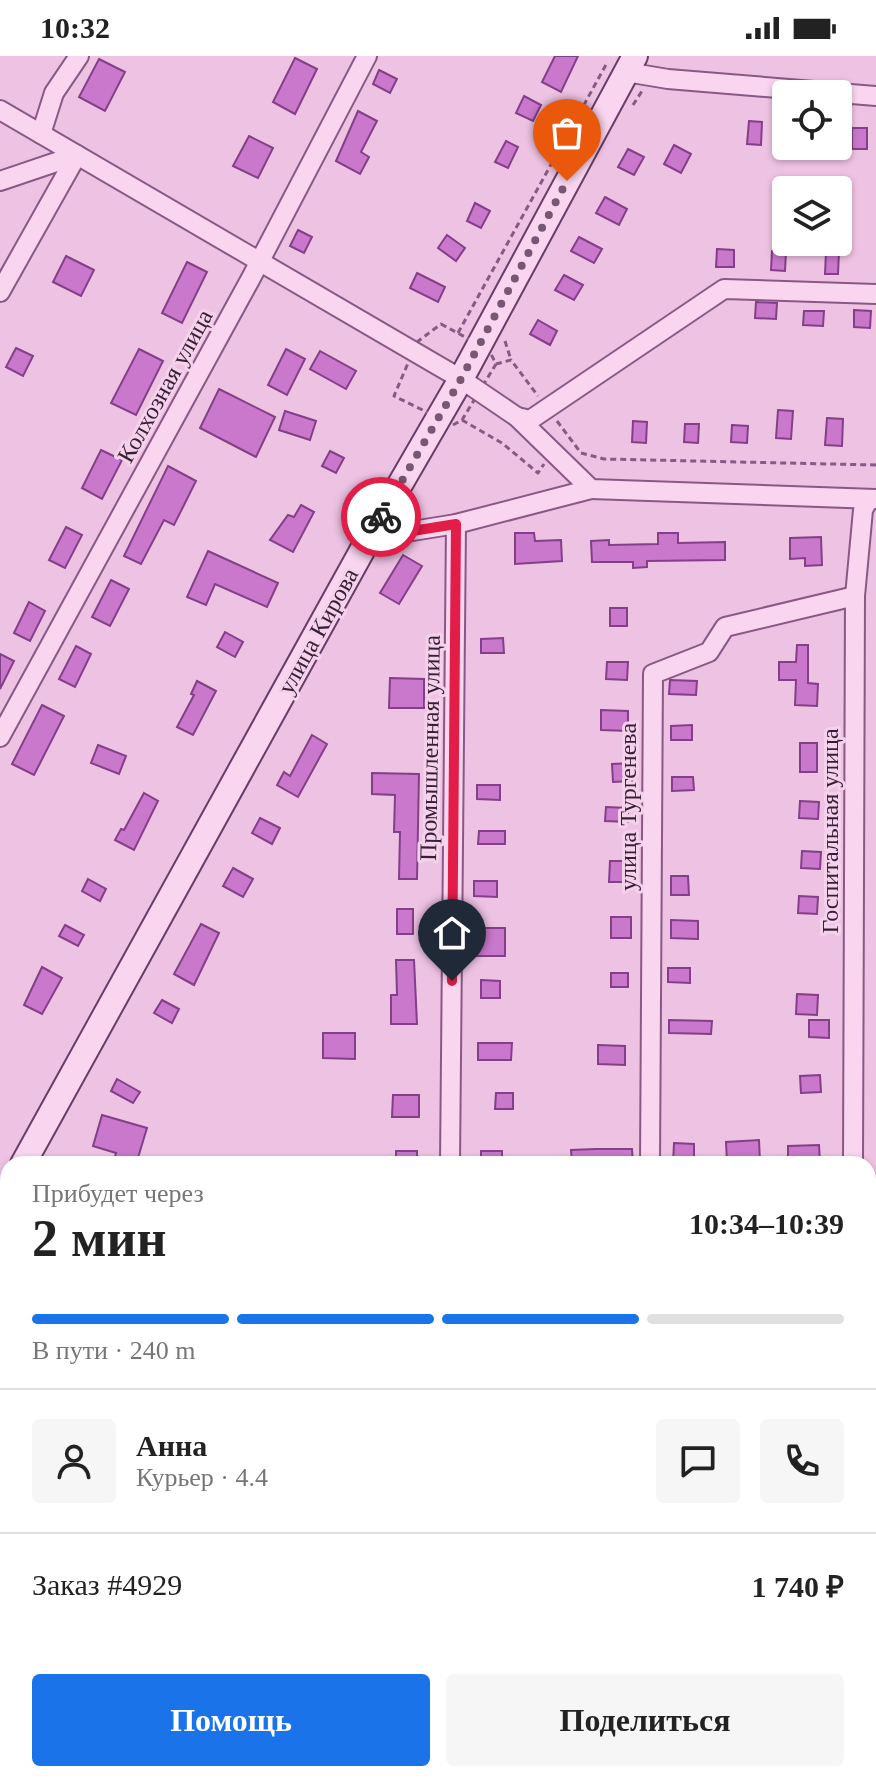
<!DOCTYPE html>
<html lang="ru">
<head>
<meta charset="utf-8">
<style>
	:root { --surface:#fff; --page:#f6f6f6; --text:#222; --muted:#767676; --line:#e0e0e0; --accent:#1a73e8 }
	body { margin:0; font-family:"Times New Roman",serif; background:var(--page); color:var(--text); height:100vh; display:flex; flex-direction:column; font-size:30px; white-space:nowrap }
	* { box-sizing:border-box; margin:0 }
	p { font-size:26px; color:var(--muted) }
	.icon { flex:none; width:44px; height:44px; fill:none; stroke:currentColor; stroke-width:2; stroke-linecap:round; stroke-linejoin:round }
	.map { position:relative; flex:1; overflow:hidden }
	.panel { position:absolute; left:0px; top:1100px; width:876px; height:626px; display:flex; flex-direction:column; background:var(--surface); border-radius:24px 24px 0 0; box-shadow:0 2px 6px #0004 }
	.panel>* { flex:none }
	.tools { position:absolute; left:772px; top:24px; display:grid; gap:16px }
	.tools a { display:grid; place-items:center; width:80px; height:80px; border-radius:8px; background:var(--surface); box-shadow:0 2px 6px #0004; font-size:40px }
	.pin { position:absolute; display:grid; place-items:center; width:68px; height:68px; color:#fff; margin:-82px -34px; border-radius:50% 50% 50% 0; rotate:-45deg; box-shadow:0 0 8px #0007 }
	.pin .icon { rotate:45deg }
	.courier { position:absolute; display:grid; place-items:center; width:80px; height:80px; margin:-40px; border:6px solid #e11d48; border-radius:50%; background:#fff; color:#222; box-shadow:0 2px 10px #0007 }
	.head em { font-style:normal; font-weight:600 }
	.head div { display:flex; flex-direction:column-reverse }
	.head { display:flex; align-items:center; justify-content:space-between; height:136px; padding:0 32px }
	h1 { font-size:52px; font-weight:600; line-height:60px }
	.bar { display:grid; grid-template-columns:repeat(4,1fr); gap:12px 8px; align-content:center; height:96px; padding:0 32px }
	.bar i { height:10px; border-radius:6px; background:var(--line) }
	.bar .active { background:var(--accent) }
	.bar p { grid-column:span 4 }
	.line { display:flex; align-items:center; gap:20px; padding:0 32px; border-top:2px solid var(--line) }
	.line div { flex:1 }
	.round { display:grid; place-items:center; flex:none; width:84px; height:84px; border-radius:8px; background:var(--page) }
	.button { display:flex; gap:16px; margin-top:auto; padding:16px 32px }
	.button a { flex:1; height:92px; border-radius:8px; background:var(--accent); color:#fff; font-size:32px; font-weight:600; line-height:92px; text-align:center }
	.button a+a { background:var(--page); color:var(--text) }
	.status { display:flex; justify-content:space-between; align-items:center; height:56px; padding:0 40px; background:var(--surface); direction:ltr }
	.status svg { height:22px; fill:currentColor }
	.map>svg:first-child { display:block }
</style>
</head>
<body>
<div class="status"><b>10:32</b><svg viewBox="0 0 49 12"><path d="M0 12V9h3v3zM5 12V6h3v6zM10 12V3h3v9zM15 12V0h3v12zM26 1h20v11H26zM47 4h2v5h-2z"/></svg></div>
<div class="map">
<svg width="876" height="1725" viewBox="0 0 876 1725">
	<rect width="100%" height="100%" fill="#eec2e3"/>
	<g fill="#c978cc" stroke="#833f87" stroke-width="2">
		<polygon points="555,0 578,0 561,36 542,26"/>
		<polygon points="295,2 317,13 295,58 273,46"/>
		<polygon points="99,3 125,16 105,55 79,41"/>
		<polygon points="379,14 397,23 390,37 373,28"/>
		<polygon points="524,40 541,49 533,65 516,57"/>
		<polygon points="358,55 377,65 361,96 369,101 360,118 336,105"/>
		<polygon points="749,65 762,66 761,89 747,88"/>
		<rect x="852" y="72" width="15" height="21"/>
		<polygon points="249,80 273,92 258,122 233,110"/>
		<polygon points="506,85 518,91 508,112 495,106"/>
		<polygon points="674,89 691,98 681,117 664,108"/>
		<polygon points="628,93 644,101 634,119 618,111"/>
		<polygon points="605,141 627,153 619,169 596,157"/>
		<polygon points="475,147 490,155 481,172 467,165"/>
		<polygon points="298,174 312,181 304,197 290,190"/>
		<polygon points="447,179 465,192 456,205 438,192"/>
		<polygon points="579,181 602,193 594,207 571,195"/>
		<polygon points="717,193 734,194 734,211 716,211"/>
		<polygon points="772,195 786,195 785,215 771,214"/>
		<polygon points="826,196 839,196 838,218 825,218"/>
		<polygon points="66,200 94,214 81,240 53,226"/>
		<polygon points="187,206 207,216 182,267 162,257"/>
		<polygon points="417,217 445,231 438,246 410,232"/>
		<polygon points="564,219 583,229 574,244 555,234"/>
		<polygon points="756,246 777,247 776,263 755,262"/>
		<polygon points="854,254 871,255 870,272 854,271"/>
		<polygon points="804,255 824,255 823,270 803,269"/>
		<polygon points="538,264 557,275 550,289 530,278"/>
		<polygon points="16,292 33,300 23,320 6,311"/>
		<polygon points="139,293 163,305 136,359 111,347"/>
		<polygon points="286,293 305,303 287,339 268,329"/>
		<polygon points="320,295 356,315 346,333 310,313"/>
		<polygon points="219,333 275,361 256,401 200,372"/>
		<polygon points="778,354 793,355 791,383 776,382"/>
		<polygon points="285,355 316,365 310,384 279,374"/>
		<polygon points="827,362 843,363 842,390 825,389"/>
		<polygon points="633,365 647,366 646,387 632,386"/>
		<polygon points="685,368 699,368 698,387 684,386"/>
		<polygon points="732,369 748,370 747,387 731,386"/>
		<polygon points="101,394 122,404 102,443 82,432"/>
		<polygon points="330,395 344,402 336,417 322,410"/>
		<polygon points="168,410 196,425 174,469 164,464 141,508 124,500"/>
		<polygon points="301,449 314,456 293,496 270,484 288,459 294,461"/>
		<polygon points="66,471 82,479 65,512 49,504"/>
		<polygon points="515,477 534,477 535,485 561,484 562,505 515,508"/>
		<polygon points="658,477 678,477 678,487 725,486 725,504 647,505 647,511 633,512 633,506 592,506 591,485 609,484 609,489 658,488"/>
		<polygon points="821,481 822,509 805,510 805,502 790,503 790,482"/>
		<polygon points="208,495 278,527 267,551 215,528 206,549 187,541"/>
		<polygon points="403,499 422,510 399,548 380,537"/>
		<polygon points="111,524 129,533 110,570 92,561"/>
		<polygon points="29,546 45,555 30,585 14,577"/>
		<rect x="610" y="552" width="17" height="18"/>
		<polygon points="225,576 243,586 235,601 217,591"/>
		<polygon points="503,582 504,597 481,597 481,583"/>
		<polygon points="797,589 808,589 808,627 818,628 817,650 795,649 796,624 779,624 779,606 796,606"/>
		<polygon points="76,590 91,598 75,631 59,623"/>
		<polygon points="0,598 14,605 0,633"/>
		<polygon points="607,606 628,606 627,624 606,623"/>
		<polygon points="390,622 424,623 424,652 389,652"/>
		<polygon points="670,624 697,625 696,639 669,638"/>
		<polygon points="197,625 216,635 193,679 177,671 194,639 191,638"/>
		<polygon points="42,649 64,660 34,719 12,708"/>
		<polygon points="601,654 628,655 628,675 601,674"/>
		<polygon points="692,669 692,684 671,684 671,670"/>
		<polygon points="312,679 327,688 298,741 277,729 284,716 290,720"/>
		<rect x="800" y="687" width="17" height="29"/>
		<polygon points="98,689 126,700 119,718 91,707"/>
		<polygon points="632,707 633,725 613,726 612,708"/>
		<polygon points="372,717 419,718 417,823 399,823 400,776 394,776 395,739 372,738"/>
		<polygon points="672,721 693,721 694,734 672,735"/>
		<polygon points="477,729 500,729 500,744 477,743"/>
		<polygon points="144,737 158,745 134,794 115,784 121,773 124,774"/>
		<polygon points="800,745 819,746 818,763 799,762"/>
		<polygon points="606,751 628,752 628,766 605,765"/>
		<polygon points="260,762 280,772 272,788 252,777"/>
		<polygon points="479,775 505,775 505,788 478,788"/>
		<polygon points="802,795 821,796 820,813 801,812"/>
		<polygon points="610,805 629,805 629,826 609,826"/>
		<polygon points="233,812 253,823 243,841 223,830"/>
		<polygon points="671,820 688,820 689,839 671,839"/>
		<polygon points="88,823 106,833 100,845 82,835"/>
		<polygon points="474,825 497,825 497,841 474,840"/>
		<polygon points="799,840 818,841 817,858 798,857"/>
		<rect x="397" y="853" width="16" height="25"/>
		<rect x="611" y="861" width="20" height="21"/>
		<polygon points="671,864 698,865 698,883 671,882"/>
		<polygon points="201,868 219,877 194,929 174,918"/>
		<polygon points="65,869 84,879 78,890 59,880"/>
		<rect x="477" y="872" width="28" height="28"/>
		<polygon points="396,904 414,904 417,968 391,968 391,939 397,939"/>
		<polygon points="42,911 62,922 42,958 24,949"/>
		<polygon points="668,912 690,912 690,927 668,926"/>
		<rect x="611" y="917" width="17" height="14"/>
		<polygon points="481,924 500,925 500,942 481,942"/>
		<polygon points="797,938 818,939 817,959 796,958"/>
		<polygon points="162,944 179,953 172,967 154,957"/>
		<polygon points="669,964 712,965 711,978 669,977"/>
		<polygon points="809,964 829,964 829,982 809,981"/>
		<polygon points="323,977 355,977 355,1003 323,1002"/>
		<polygon points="478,987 512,987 511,1004 478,1004"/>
		<polygon points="598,989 625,990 625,1009 598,1008"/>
		<polygon points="820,1019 821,1036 801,1037 800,1020"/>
		<polygon points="117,1023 140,1036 133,1047 111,1035"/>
		<polygon points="496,1037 513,1037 513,1053 495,1053"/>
		<polygon points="393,1039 419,1039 419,1061 392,1061"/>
		<polygon points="102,1059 147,1072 137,1105 130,1103 126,1108 114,1104 116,1097 93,1090"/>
		<polygon points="759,1084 760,1106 727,1107 726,1086"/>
		<polygon points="674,1087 694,1088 694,1108 673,1108"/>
		<polygon points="819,1089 820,1106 788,1107 788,1090"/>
		<polygon points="596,1093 632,1093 633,1108 572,1108 571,1094"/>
		<rect x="396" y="1095" width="21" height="13"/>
		<rect x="481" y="1095" width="21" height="13"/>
	</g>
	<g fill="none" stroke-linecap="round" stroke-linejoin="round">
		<g stroke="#885984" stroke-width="22">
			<g id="minor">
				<polyline points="626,16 668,23 876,40"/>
				<polyline points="0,54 461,323 517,361 591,433 876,443"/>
				<polyline points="41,78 54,37 79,0"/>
				<polyline points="0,125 77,99"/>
				<polyline points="0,236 77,99"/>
				<polyline points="517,361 530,364 724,233 876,238"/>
				<polyline points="369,482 456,468 591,433"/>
				<polyline points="0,681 251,222 367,0"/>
				<polyline points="450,1108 456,468"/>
				<polyline points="650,1108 653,618 709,596 725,571 855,540"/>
				<polyline points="853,1108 855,540 863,454 869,443"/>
				<polyline points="868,1137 876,1136"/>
				<polyline points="868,1701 876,1701"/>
				<polyline points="54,1725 54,1718"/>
				<polyline points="349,1725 532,1718"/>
				<polyline points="652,1725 652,1718"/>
				<polyline points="846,1725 846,1718"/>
			</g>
		</g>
		<g stroke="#693d67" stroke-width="28">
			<g id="secondary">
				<polyline points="23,1108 369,482 461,323 635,0"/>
				<polyline points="0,1149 8,1134"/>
			</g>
		</g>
		<g stroke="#885984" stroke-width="3" stroke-dasharray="6 4" stroke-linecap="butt">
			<polyline points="633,49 642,35"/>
			<polygon points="441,268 489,294 496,308 462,364 453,369 394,340 417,286"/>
			<polyline points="458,277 607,7"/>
			<polyline points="505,285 511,304"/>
			<polyline points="496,308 511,304 538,340"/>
			<polyline points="462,364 502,387 538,417 544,408"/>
			<polyline points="557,365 581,397 604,403 876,409"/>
			<polyline points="253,1718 253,1725"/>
		</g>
		<use href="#minor" stroke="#f9d5f0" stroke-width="18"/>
		<use href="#secondary" stroke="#f9d5f0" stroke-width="24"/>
	</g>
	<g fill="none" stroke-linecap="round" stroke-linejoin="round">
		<polyline stroke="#775773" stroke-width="8" stroke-dasharray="0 14.4" points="381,461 461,323 567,125"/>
		<polyline stroke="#e11d48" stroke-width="10" points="381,461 369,482 456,468 452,925"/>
	</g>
	<g text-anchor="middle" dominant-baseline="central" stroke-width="6" stroke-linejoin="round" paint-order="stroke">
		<g font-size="24" fill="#371e36" stroke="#f5d2ec">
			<text transform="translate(165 330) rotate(-61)">Колхозная улица</text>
			<text transform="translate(318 575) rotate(-61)">улица Кирова</text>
			<text transform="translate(430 692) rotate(-89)">Промышленная улица</text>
			<text transform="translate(628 751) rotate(-90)">улица Тургенева</text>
			<text transform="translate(830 775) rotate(-90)">Госпитальная улица</text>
		</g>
	</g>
</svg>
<div class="tools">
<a><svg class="icon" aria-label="locate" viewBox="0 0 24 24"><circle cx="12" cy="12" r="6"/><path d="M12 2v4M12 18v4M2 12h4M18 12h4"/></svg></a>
<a><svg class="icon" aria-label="layers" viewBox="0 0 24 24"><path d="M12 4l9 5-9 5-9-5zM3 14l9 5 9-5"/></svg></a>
</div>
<div class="pin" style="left:567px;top:125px;background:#ea580c"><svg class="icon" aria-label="bag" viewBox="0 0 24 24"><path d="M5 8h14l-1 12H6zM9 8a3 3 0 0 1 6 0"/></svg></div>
<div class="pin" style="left:452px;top:925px;background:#1f2937"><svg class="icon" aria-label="home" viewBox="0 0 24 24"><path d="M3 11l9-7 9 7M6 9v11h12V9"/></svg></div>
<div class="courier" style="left:381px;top:461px"><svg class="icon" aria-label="bike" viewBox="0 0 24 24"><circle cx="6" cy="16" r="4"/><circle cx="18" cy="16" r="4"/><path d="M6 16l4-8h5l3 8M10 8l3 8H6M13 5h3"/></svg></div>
<section class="panel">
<div class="head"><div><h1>2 мин</h1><p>Прибудет через</p></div><em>10:34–10:39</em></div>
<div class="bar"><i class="active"></i><i class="active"></i><i class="active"></i><i></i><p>В пути · 240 m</p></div>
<div class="line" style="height:144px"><a class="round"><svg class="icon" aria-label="person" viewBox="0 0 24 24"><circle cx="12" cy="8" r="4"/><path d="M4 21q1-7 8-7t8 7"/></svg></a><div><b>Анна</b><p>Курьер · 4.4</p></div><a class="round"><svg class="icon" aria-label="chat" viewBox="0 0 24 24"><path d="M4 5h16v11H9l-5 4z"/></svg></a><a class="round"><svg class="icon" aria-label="phone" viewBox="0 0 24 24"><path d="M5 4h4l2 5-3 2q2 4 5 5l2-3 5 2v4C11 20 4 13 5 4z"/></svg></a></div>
<div class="line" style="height:104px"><div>Заказ #4929</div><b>1 740 ₽</b></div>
<div class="button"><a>Помощь</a><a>Поделиться</a></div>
</section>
</div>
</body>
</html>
